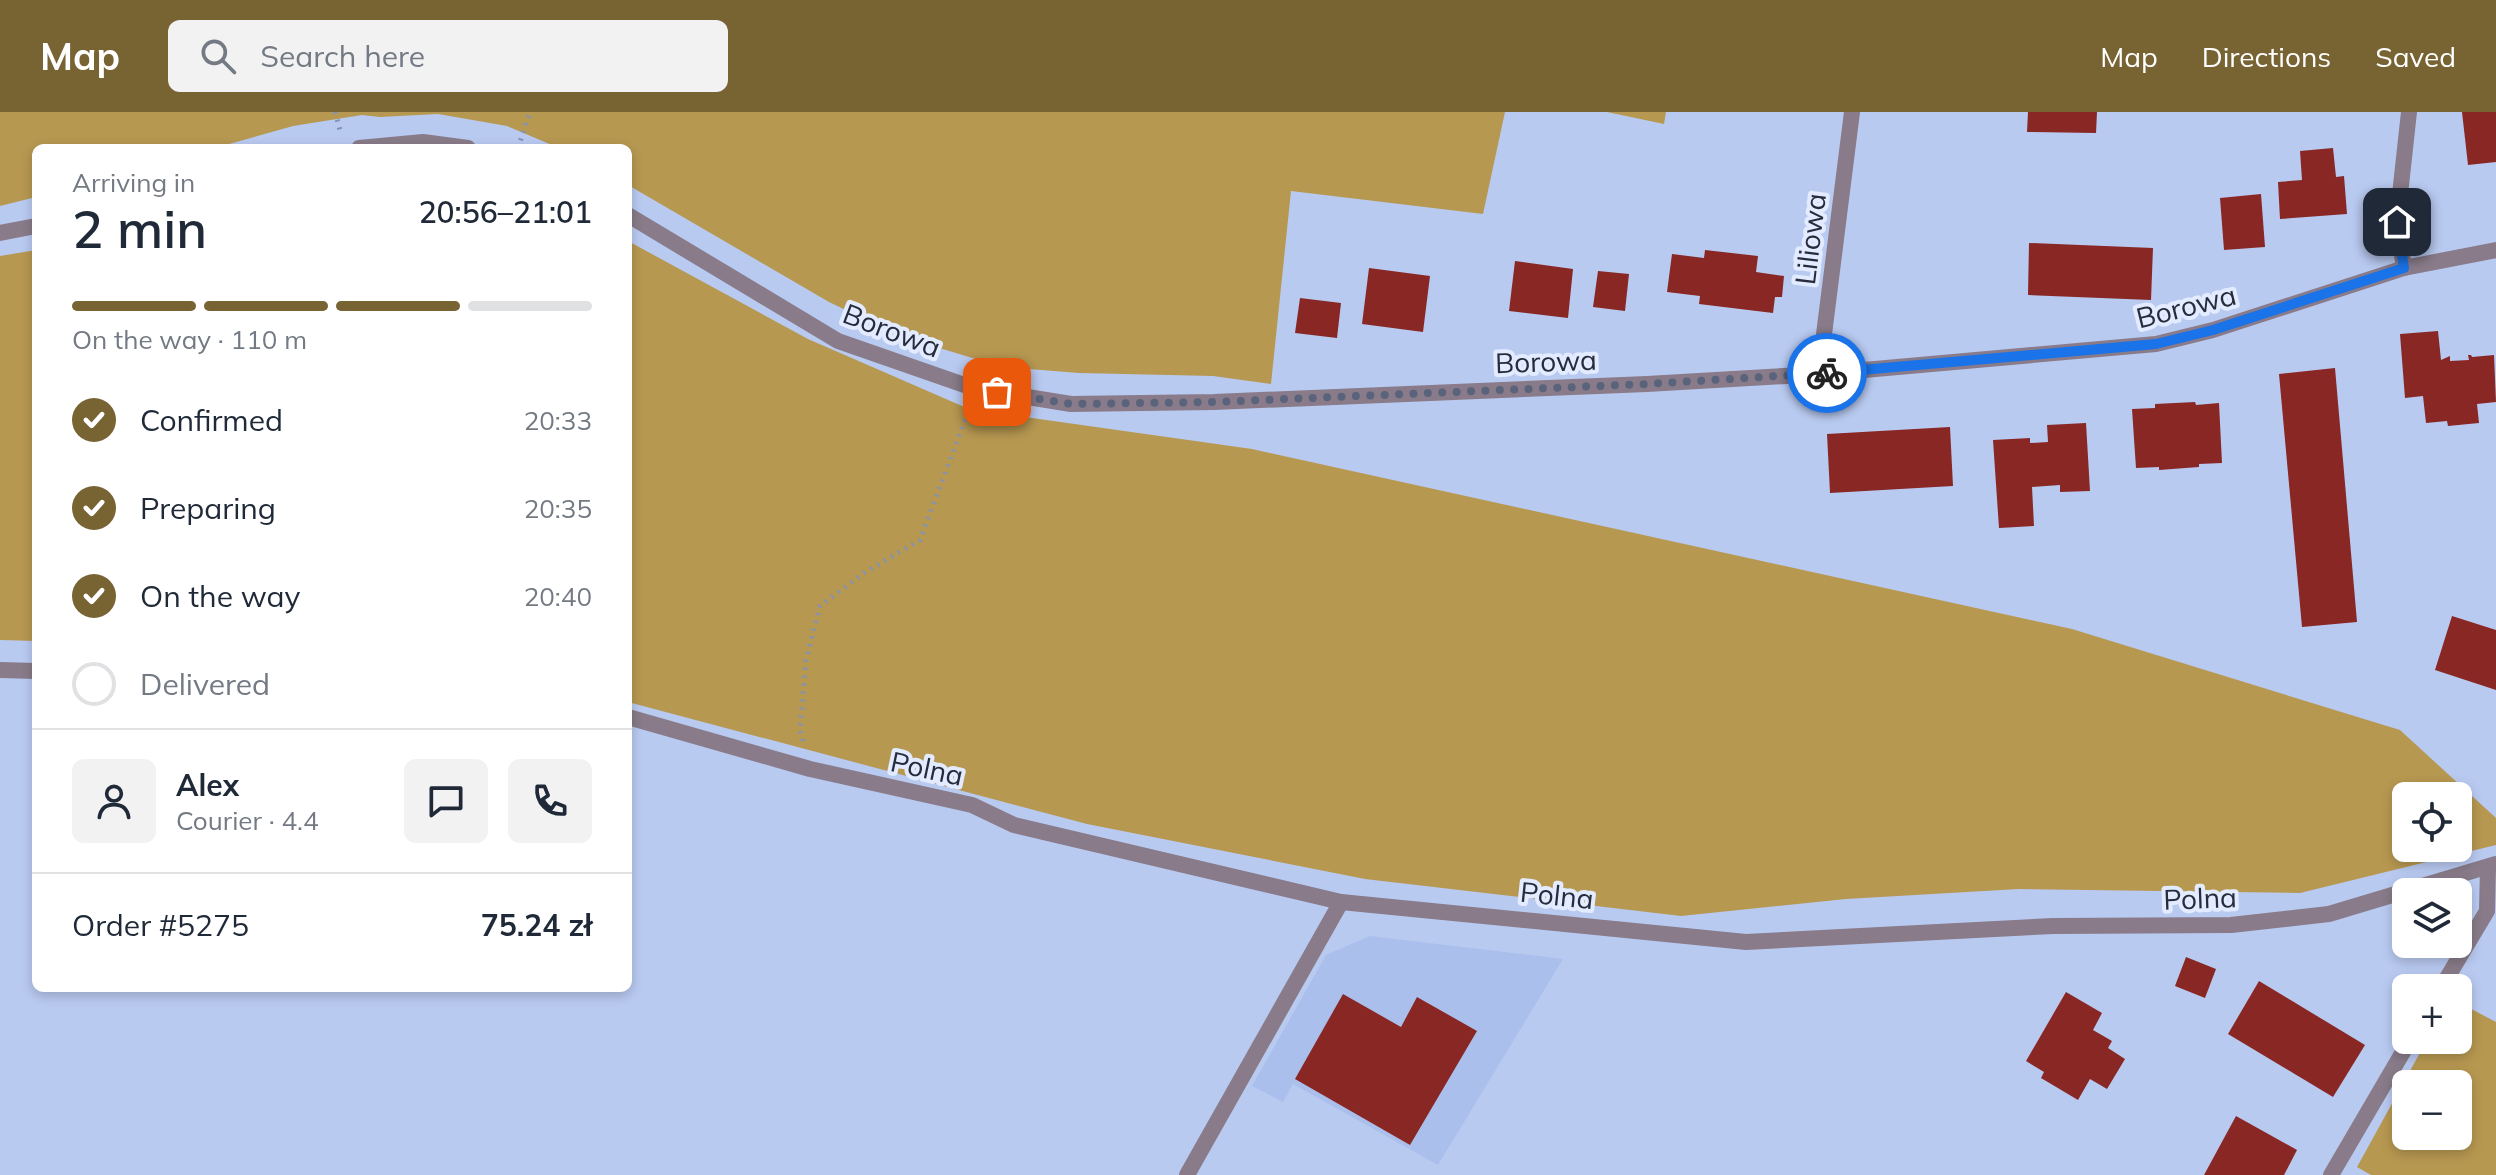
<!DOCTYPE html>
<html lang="en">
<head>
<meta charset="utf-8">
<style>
	:root { --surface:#fff; --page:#f2f2f3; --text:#1f2937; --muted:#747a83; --line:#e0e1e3; --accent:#786333 }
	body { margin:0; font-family:Mulish,sans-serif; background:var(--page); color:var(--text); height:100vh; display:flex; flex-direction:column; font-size:30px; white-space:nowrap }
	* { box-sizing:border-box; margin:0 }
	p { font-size:26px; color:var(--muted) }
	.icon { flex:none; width:44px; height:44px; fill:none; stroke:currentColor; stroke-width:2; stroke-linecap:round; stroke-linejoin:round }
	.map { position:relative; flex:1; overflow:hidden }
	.panel { position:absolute; left:32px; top:32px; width:600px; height:848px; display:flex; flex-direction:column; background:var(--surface); border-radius:12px; box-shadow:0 4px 12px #0003 }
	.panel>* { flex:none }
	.buttons { position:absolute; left:2392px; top:670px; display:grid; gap:16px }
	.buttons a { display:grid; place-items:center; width:80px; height:80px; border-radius:12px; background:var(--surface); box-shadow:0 4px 12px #0003; font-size:40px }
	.pin { position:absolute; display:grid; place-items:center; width:68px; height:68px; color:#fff; margin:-34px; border-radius:16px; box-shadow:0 4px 12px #0006 }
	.courier { position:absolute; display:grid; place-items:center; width:80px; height:80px; margin:-40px; border:6px solid #1a73e8; border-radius:50%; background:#fff; color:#222; box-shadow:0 2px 10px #0007 }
	.overview em { font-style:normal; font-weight:600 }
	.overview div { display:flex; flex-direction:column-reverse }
	.overview { display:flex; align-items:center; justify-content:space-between; height:136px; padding:0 40px }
	h1 { font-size:52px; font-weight:600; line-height:60px }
	.bar { display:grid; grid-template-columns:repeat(4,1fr); gap:12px 8px; align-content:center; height:96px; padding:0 40px }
	.bar i { height:10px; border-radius:6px; background:var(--line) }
	.bar .on { background:var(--accent) }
	.bar p { grid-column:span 4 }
	.line { display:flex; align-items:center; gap:20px; padding:0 40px; border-top:2px solid var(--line) }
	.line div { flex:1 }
	.round { display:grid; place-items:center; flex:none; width:84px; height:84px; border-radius:12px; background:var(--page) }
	ol { padding:0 40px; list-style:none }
	li { display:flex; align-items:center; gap:24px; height:88px }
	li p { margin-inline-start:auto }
	li .icon { padding:8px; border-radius:50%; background:var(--accent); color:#fff; stroke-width:4 }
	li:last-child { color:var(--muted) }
	li i { width:44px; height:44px; border:4px solid var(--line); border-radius:50% }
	header { display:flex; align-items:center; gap:48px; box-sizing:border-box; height:112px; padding:0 40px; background:var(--accent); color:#fff }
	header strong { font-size:38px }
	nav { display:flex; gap:44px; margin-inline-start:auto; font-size:28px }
	.search { width:560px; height:72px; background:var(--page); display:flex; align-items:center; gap:20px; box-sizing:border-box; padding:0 28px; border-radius:12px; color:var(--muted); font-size:30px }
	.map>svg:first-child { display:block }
</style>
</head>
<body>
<header>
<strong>Map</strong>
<div class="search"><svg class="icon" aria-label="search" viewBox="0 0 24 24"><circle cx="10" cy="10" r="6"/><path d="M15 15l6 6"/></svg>Search here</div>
<nav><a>Map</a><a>Directions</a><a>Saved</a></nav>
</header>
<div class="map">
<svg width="2496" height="1063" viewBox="0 0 2496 1063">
	<rect width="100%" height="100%" fill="#b9caf1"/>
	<polygon fill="#abbfec" points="1370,824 1563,847 1438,1053 1293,972 1283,990 1252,974 1326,843"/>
	<g fill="#b79851" fill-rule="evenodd">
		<polygon points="0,0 1505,0 1483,102 1291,79 1271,272 1213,264 1079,261 1002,255 900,224 829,190 628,73 628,36 559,36 507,14 438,2 380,5 362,3 293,14 215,36 36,36 36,85 0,94"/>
		<polygon points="1607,0 1666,0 1664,12"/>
		<path d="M628,129L808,227L969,297L1252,337L2072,517L2400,618L2496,706V733L2300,781L2019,777L1846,787L1681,804L1365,767L1087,712L628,590ZM2458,684V736H2406V684Z"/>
		<polygon points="36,138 36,529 0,528 0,144"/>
		<path d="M2458,890L2496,910V1063H2371L2357,1055L2427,928H2458ZM2458,972V1024H2406V972Z"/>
	</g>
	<g fill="#892724">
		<polygon points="2028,0 2097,0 2096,21 2027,20"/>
		<polygon points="2462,0 2496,0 2496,50 2468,53"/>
		<polygon points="2333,36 2336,65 2344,64 2347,102 2280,107 2278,70 2302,68 2300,39"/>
		<polygon points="2261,82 2265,135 2224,138 2220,86"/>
		<polygon points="2029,131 2153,136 2151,188 2028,183"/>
		<polygon points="1705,138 1758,144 1756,160 1784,164 1782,185 1775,185 1773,201 1699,192 1700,184 1667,180 1672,142 1704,146"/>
		<polygon points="1515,149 1573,157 1568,206 1509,199"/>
		<polygon points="1369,156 1430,164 1423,220 1362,212"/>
		<polygon points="1598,159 1629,162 1625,199 1593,195"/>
		<polygon points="1300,186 1341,191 1337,226 1295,221"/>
		<polygon points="2438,219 2441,248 2450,244 2450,249 2469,248 2468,243 2471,243 2472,245 2494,243 2496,290 2477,292 2479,311 2448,314 2447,309 2426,311 2423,284 2405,286 2400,222"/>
		<polygon points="2335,256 2357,510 2302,515 2279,262"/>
		<polygon points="2195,290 2196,293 2219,291 2222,351 2199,352 2199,355 2159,358 2159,355 2136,356 2132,297 2155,296 2155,292"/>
		<polygon points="2086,311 2090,379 2060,380 2060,373 2032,375 2034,414 1999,416 1993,328 2030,326 2030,331 2048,330 2047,313"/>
		<polygon points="1950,315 1953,374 1830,381 1827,322"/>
		<polygon points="2452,504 2496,518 2496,578 2435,558"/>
		<polygon points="2186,845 2216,857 2205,886 2175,874"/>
		<polygon points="2259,869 2365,933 2333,985 2228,922"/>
		<polygon points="2066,880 2102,901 2093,918 2112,929 2108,936 2125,947 2107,977 2090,967 2078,988 2041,966 2044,960 2026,949"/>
		<polygon points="1343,882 1401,915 1417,885 1477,919 1410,1033 1295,967"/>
		<polygon points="2236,1004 2297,1038 2284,1063 2204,1063"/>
	</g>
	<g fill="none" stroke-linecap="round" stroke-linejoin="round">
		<g stroke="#8592b1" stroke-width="5" stroke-dasharray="2 6" stroke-linecap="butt">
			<polyline points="335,0 340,18"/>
			<polyline points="518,36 530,0"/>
			<polyline points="803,629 800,618 806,548 820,494 864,461 920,428 968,300"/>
		</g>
		<g stroke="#897b89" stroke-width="16">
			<polyline points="2441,876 2487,799 2488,755"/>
			<polyline points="1187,1063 1341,790"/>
			<polyline points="2331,1063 2410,928"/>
		</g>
		<g stroke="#897b89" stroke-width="16">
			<polyline points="359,36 423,30 468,36"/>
			<polyline points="628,103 838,229 973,276 1071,292 1214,290 1647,272 1819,262 2156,232 2213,218 2404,156 2496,138"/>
			<polyline points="0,121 36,114"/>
			<polyline points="2404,156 2397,110 2409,0"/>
			<polyline points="1819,262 1852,0"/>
			<polyline points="0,558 36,559"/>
			<polyline points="628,605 810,657 972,693 1014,713 1341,790 1746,830 2053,814 2231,813 2329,802 2496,752"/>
		</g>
	</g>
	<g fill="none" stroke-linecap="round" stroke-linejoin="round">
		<polyline stroke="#59637b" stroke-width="8" stroke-dasharray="0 14.4" points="997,280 1071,292 1214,290 1647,272 1827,261"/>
		<polyline stroke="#1a73e8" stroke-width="10" points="1827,261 2156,232 2213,218 2404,156 2397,110"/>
	</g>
	<g text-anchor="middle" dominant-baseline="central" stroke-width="8" stroke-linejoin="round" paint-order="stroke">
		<g font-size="28" fill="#262c3b" stroke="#e2ebff">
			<text transform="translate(1810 127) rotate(-83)">Liliowa</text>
			<text transform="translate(2186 194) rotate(-14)">Borowa</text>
			<text transform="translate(892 218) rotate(21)">Borowa</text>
			<text transform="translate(1546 249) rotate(-2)">Borowa</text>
			<text transform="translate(927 656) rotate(12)">Polna</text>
			<text transform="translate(1557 783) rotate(6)">Polna</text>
			<text transform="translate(2200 786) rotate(-2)">Polna</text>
		</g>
	</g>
</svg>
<div class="buttons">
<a><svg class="icon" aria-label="locate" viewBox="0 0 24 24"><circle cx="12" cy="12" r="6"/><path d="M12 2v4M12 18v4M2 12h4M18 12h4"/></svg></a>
<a><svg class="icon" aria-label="layers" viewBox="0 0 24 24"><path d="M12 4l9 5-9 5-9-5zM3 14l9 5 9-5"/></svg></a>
<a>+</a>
<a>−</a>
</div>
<div class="pin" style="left:997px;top:280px;background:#ea580c"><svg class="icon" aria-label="bag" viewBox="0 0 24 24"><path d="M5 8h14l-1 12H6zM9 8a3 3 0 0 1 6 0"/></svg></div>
<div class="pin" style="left:2397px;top:110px;background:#1f2937"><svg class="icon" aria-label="home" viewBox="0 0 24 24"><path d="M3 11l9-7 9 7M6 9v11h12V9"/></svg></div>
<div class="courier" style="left:1827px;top:261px"><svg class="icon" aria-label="bike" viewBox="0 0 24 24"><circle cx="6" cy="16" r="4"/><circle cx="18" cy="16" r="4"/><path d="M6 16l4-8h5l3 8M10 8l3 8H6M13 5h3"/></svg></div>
<section class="panel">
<div class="overview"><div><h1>2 min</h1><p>Arriving in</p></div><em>20:56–21:01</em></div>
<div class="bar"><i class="on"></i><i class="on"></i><i class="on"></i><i></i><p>On the way · 110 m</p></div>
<ol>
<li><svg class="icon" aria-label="check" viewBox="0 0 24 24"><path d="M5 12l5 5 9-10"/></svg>Confirmed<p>20:33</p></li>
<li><svg class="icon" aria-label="check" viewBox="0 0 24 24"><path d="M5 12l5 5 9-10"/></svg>Preparing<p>20:35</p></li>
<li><svg class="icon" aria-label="check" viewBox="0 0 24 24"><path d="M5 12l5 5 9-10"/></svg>On the way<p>20:40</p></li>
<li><i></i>Delivered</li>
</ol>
<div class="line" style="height:144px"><a class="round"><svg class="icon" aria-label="person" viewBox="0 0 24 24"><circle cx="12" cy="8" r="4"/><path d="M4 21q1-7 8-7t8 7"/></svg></a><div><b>Alex</b><p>Courier · 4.4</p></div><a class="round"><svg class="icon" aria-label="chat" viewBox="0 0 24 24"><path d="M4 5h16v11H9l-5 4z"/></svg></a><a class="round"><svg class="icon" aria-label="phone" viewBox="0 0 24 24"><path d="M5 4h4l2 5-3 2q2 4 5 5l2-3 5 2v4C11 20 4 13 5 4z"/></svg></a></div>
<div class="line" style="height:104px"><div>Order #5275</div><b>75.24 zł</b></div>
</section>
</div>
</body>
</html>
